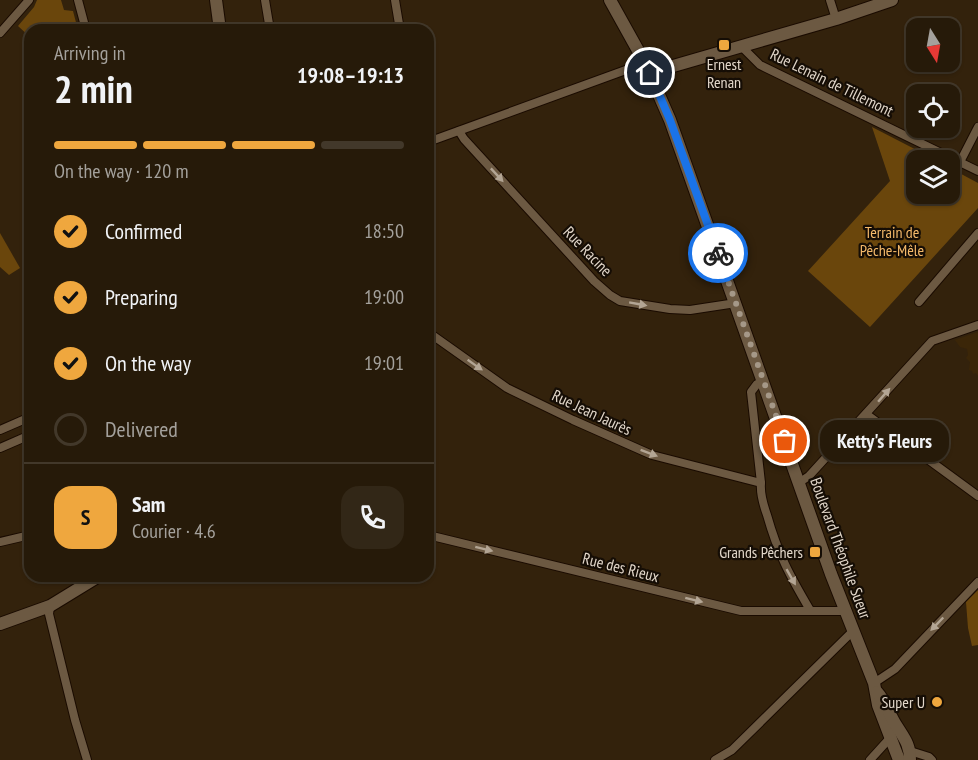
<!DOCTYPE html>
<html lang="en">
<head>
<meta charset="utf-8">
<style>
	:root { --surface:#261a09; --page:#322717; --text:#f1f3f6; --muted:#a4a19c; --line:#42382a; --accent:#efa73e }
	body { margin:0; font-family:"PT Sans Narrow",sans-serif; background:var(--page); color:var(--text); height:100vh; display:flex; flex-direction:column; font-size:22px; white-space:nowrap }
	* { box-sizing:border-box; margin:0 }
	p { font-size:20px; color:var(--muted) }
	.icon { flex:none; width:33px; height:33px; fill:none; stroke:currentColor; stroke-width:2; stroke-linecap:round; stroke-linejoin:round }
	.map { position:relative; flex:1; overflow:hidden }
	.details { position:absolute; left:24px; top:24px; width:410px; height:558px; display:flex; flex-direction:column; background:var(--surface); border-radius:18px; box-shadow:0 2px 4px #0004,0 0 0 2px var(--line) }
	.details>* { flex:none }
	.needle { width:39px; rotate:169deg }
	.tools { position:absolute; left:906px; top:18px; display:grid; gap:12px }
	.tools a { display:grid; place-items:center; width:54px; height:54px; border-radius:12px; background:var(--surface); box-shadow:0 2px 4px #0004,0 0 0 2px var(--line); font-size:30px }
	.pin { position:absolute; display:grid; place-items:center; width:51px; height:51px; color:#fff; margin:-26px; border:3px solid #fff; border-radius:50%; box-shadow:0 2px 6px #0007 }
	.courier { position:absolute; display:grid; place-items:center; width:60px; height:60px; margin:-30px; border:4px solid #1a73e8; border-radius:50%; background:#fff; color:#222; box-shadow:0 2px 8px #0007 }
	.bubble { position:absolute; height:42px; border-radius:18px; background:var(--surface); box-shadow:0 2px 4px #0004,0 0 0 2px var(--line); font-size:20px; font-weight:600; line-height:42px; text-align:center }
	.head em { font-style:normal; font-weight:600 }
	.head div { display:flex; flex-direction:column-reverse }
	.head { display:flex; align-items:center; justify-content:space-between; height:102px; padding:0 30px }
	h1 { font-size:39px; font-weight:600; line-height:45px }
	.bar { display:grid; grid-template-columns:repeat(4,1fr); gap:9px 6px; align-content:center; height:72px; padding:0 30px }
	.bar i { height:8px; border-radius:4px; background:var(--line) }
	.bar .selected { background:var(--accent) }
	.bar p { grid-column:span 4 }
	.line { display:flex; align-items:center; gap:15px; padding:0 30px; border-top:2px solid var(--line) }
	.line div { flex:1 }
	.round { display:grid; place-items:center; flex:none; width:63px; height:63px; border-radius:18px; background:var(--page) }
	ol { padding:0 30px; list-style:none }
	li { display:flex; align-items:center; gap:18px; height:66px }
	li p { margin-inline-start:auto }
	li .icon { padding:6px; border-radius:50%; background:var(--accent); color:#111; stroke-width:4 }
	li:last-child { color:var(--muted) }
	li i { width:33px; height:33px; border:3px solid var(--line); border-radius:50% }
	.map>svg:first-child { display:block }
</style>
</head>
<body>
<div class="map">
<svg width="978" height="760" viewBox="0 0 978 760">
	<rect width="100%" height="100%" fill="#33220c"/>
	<polygon fill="#3b2608" points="978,332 978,376 976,373 973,374 972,371 969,370 970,362 966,358 968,355 967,349 960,347 955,340"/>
	<g fill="#6a460c">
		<polygon points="37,0 61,0 64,10 73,11 78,30 30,30 30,37 18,26 34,7"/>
		<polygon points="872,127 936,160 916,160 916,194 950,194 950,168 978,183 978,208 870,327 808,271 890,181"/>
		<polygon points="0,233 20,268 9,275 0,267"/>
		<polygon points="978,590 978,645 972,646 968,628 966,602"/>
	</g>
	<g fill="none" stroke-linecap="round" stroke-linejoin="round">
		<g stroke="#1a0b00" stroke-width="10">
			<g id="street">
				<polyline points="78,0 86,30"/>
				<polyline points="265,0 270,30"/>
				<polyline points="395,0 400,30"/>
				<polyline points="830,0 836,19"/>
				<polyline points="0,33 29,0"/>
				<polyline points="742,47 760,65 978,171"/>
				<polyline points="459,131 464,139 594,281 610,295 620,301 670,309 690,310 736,303"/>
				<polyline points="428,142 645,63"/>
				<polyline points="960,162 978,127"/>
				<polyline points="919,302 978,233"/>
				<polyline points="428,332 507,388 573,420 652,455 761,483"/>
				<path d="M763,381L757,384L751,392L761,483C760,494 763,504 767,515C778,554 790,576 810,610"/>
				<polyline points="866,414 978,496"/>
				<polyline points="0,430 30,417"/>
				<polyline points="0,448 30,435"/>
				<polyline points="800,482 809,476 932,341 978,325"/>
				<polyline points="428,535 741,611 846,611"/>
				<polyline points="0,542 30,535"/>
				<polyline points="50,606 49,614 75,720 87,760"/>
				<polyline points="874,683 895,669 978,582"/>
				<polyline points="910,751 929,757 932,760"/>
				<polyline points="715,760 732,750 853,631"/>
				<polyline points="870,760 890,738"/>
			</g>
		</g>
		<g stroke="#1a0b00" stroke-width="14">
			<g id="secondary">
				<polyline points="216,0 220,30"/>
				<polyline points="610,0 645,63 670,120 831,574 874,683 878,705 899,760"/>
				<polyline points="649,73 836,19 892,0"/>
				<polyline points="0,624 50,606 99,576"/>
				<path d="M877,692C886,702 889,714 896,725C904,738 910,744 910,760"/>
			</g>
		</g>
		<use href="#street" stroke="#6c5942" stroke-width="8"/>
		<use href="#secondary" stroke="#6c5942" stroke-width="12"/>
	</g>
	<defs><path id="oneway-solid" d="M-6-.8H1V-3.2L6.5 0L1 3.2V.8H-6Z" transform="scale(1.5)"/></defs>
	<g fill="#b3a594">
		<use href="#oneway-solid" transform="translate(497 175) rotate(47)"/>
		<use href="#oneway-solid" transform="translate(638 304) rotate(10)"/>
		<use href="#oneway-solid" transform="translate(475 365) rotate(35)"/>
		<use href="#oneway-solid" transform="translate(884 395) rotate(-49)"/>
		<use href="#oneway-solid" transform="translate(649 453) rotate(21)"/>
		<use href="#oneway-solid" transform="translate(484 549) rotate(14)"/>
		<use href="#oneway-solid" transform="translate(791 577) rotate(60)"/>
		<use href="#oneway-solid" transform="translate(694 600) rotate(14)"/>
		<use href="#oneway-solid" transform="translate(937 624) rotate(134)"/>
	</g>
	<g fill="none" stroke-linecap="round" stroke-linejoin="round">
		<polyline stroke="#a59888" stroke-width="6" stroke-dasharray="0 10.8" points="718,253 785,441"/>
		<polyline stroke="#1a73e8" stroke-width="8" points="650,73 670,120 718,253"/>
	</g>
	<g fill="#efa73e" stroke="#150d05" stroke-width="2">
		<rect x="718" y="39" width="12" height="12" rx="3"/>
		<rect x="809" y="546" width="12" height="12" rx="3"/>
		<circle cx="937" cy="702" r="6"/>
	</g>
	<g text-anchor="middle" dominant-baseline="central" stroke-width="4.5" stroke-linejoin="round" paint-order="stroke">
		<g font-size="16" fill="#e2d7ca" stroke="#150d05" text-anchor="end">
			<text x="724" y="64" text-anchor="middle">Ernest<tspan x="724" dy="18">Renan</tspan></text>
			<text x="803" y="552">Grands Pêchers</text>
			<text x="925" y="702">Super U</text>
		</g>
		<g font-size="16" fill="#e2d7ca" stroke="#150d05">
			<text transform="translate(832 82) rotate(26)">Rue Lenain de Tillemont</text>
			<text transform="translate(588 251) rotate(46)">Rue Racine</text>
			<text transform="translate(592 412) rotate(25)">Rue Jean Jaurès</text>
			<text transform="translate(841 548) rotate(70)">Boulevard Théophile Sueur</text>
			<text transform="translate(621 567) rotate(14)">Rue des Rieux</text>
		</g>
		<g font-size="16" fill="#f4b96a" stroke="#150d05">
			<text x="892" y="232">Terrain de<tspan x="892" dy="18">Pêche-Mêle</tspan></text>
		</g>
	</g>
</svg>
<div class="tools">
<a><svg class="needle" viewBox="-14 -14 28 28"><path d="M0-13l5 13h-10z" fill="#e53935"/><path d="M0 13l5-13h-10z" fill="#a4a19c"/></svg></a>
<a><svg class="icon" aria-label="locate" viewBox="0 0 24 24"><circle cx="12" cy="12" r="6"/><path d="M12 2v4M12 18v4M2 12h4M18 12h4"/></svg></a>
<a><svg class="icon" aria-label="layers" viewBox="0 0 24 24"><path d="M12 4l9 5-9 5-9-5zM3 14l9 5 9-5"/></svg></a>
</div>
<div class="pin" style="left:785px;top:441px;background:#ea580c"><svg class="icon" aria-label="bag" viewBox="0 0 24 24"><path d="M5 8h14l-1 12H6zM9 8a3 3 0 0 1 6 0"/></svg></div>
<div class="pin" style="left:650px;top:73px;background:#1f2937"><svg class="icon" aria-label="home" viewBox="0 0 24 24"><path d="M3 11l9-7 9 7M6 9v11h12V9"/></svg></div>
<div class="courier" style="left:718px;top:253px"><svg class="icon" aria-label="bike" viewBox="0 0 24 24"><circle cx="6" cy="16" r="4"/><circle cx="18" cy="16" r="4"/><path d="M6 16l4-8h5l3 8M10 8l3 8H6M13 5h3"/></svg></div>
<div class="bubble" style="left:820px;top:420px;width:129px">Ketty's Fleurs</div>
<section class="details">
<div class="head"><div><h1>2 min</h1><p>Arriving in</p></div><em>19:08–19:13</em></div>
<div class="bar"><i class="selected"></i><i class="selected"></i><i class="selected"></i><i></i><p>On the way · 120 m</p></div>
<ol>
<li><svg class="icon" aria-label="check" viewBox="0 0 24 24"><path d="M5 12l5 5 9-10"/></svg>Confirmed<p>18:50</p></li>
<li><svg class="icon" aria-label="check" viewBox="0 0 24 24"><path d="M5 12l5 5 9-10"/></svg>Preparing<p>19:00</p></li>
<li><svg class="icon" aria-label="check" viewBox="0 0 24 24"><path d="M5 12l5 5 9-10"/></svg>On the way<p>19:01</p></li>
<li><i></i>Delivered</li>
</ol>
<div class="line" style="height:108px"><b class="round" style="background:var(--accent);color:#111">S</b><div><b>Sam</b><p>Courier · 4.6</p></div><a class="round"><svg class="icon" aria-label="phone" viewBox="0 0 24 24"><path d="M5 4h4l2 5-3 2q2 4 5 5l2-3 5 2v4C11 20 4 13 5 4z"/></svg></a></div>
</section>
</div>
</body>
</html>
